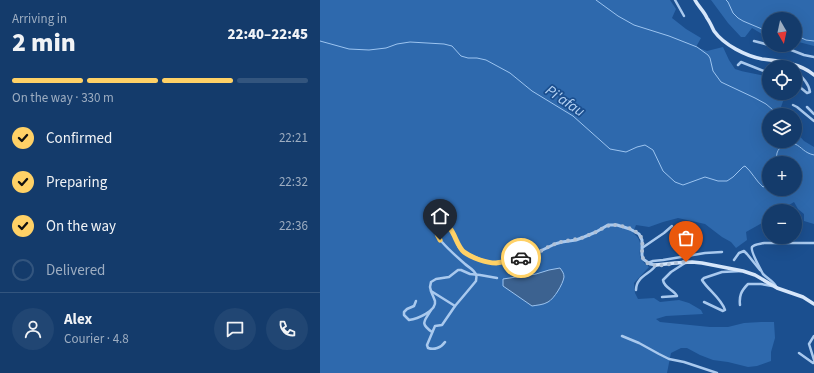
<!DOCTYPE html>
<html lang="en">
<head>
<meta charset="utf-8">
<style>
	:root { --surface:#143b6b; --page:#214673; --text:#f1f3f6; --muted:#9dadc1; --line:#33557e; --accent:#ffd166 }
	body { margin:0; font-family:"Source Sans 3",sans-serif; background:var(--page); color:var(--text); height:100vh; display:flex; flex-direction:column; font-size:15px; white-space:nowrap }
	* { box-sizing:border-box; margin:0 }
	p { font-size:13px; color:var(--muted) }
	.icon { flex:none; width:22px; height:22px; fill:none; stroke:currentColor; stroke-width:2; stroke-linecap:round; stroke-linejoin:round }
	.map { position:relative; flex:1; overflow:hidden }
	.sheet { display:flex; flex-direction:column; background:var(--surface); width:320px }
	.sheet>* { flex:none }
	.needle { width:26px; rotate:171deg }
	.buttons { position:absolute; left:442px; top:12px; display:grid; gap:8px }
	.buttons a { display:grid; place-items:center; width:40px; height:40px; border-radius:50%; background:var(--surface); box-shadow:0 4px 16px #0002,0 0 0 1px var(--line); font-size:20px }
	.pin { position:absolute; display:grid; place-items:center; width:34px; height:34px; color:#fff; margin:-41px -17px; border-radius:50% 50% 50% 0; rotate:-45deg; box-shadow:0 0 4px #0007 }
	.pin .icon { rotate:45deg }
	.courier { position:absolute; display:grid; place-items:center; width:40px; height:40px; margin:-20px; border:3px solid #ffd166; border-radius:50%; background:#fff; color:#222; box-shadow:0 1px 5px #0007 }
	.head em { font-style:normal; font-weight:800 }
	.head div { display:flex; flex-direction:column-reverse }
	.head { display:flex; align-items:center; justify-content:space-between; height:68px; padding:0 12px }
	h1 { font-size:26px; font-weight:800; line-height:30px }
	.bar { display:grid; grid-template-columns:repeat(4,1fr); gap:6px 4px; align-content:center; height:48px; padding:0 12px }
	.bar i { height:5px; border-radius:3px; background:var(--line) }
	.bar .on { background:var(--accent) }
	.bar p { grid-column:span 4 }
	.line { display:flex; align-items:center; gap:10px; padding:0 12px; border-top:1px solid var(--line) }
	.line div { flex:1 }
	.round { display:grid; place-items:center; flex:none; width:42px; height:42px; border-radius:21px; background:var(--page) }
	ol { padding:0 12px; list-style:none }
	li { display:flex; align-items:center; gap:12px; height:44px }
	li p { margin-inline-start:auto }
	li .icon { padding:4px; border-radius:50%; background:var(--accent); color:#111; stroke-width:4 }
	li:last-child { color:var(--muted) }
	li i { width:22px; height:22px; border:2px solid var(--line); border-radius:50% }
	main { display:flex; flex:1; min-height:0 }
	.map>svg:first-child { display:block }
</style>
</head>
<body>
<main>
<section class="sheet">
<div class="head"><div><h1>2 min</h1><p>Arriving in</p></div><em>22:40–22:45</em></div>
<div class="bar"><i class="on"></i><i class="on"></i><i class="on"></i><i></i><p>On the way · 330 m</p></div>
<ol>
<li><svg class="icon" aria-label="check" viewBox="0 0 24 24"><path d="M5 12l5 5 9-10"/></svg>Confirmed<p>22:21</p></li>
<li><svg class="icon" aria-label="check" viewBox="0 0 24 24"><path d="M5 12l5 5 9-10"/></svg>Preparing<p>22:32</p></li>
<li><svg class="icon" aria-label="check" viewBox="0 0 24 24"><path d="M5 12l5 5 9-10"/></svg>On the way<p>22:36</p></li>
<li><i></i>Delivered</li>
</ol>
<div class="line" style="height:72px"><a class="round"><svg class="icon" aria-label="person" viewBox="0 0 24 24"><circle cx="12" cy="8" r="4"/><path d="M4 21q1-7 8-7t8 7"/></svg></a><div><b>Alex</b><p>Courier · 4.8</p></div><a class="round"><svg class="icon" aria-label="chat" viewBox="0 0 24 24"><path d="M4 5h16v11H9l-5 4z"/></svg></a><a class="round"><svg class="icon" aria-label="phone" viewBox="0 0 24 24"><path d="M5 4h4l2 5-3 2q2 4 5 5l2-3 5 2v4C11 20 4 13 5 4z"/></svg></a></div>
</section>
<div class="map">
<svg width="494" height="373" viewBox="0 0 494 373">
	<rect width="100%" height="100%" fill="#1b4f8f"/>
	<g fill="#2e69ad" fill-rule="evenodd">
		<path d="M0,0H350L356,9L352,18L366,29L381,38L376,47L387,51L403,47L409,60L415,69C426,73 438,74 449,77V93H466L461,107L465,115H449V141H475V131L484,141L494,147V224L484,221V214L478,209L474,202L459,211H449V218L442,223L426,232L427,240L416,248L411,242L402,237L385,224L358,218L343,222L329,227L316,225L313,233C315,235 317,236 318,238C325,249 312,254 329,267L314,283L315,293L318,299L334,298L340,302L359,300L369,303L381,310L383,314L346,316L336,319L340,322L390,327H408L424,323L441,322H454L455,338L451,352V361L437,366L428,367L408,362L393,360L380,355L367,348H361L351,353L347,373H0ZM449,163H475V189H449Z"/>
		<polygon points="391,0 494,0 494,46 475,41 475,19 449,19 449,35 442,34 432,28 425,37 421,37 408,23"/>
	</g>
	<path fill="#3c6290" stroke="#9cc4f0" d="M240,268C242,271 244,273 244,277C243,284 234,299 228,302C223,305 217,305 212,306L183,286V279L216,274L229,270Z"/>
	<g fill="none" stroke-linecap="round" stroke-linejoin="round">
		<g stroke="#9cc4f0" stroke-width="1">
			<polyline points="276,0 298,16 314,25 349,36 377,47 388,55 390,58 393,71 401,82 435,98 446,104 459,115"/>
			<polyline points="406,0 408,2 413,13 418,18 423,21 449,32"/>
			<polyline points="475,35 486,40 494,41"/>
			<path d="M0,41L29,49L49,50L66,48L77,44L90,42L124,44L132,46L141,56L148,58H157L166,60L190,73L212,91L253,116L290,149L306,152L317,147L325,145L333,150L343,171L355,182L363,185L385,177L398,181H407L413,177L423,167L425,166C432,172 436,181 443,187L449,184"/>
			<path d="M458,163C457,160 456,157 457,153C459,146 468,141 475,144C482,147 484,153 494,155"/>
		</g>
		<g stroke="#a9c9ee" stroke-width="2.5">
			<polyline points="355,0 364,16"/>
			<polyline points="434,41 449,45"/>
			<polyline points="450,45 466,48 484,55 494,57"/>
			<polyline points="463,62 464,65 471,67"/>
			<polyline points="418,65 421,62 449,73"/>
			<path d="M475,70C481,76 489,83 490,92L487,93L475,83"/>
			<polyline points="473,105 477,107 494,121"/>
			<polyline points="487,107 494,114"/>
			<polyline points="322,248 344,233 352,226"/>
			<polyline points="414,260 419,253 424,251 427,254 440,270"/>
			<polyline points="328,263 333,261 343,260 385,253 402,252"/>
			<path d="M457,288C454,281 448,279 443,274C441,270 430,251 432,247C434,244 440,244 444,243H494"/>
			<path d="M316,290C316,276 331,274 336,265"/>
			<path d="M342,297L357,296C354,290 344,288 343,280L351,272L365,263"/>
			<path d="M96,301L94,306L87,309L84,312V315L89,320C97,319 117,311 115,301C114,298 112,294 111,291"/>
			<path d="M384,302L403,311L405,310C401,298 388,290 382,280L384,278L402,272L422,271"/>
			<path d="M420,305C419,296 421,291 428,284H441L452,286"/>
			<polyline points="135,306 111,291 110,287 111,282 116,279 129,277 138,270 141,270 150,274 160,275 177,278"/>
			<path d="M111,310C105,321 99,323 112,332"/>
			<polyline points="302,336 319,343 339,354 349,359 364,362 397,373"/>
			<polyline points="494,336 489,344 494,360"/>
			<path d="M125,342C121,348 114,350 108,348L107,345L115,326L122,325L135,306L146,293L156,281C156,279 157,276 156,275C155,270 148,267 145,264C137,257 129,250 122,242C107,224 126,218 133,233"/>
			<polyline points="479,353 493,363 494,362"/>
		</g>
		<polyline stroke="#a9c9ee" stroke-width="3" points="133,233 139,247 144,252 154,257 166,262 175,263 214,254 235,244 242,242 256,240 264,237 276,232 288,225 297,225 310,229 319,234 322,240 322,255 323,259 330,264 336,265"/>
		<g stroke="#d6e6fa" stroke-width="3.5">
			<path d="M375,0C378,6 384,11 387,18C390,22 392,27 394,31C404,45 426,56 442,59C459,61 480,63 494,75"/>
			<polyline points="336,265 355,263 372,262 382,263 423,271 435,275 457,288 483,297 494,304"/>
		</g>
	</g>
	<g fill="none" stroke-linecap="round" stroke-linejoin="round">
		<path stroke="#afc1d8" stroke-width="4" stroke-dasharray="0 7.2" d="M201,258C207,256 213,255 218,252C224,250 229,246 235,244C244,240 255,240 265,237C268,235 272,234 276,232C282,229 286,225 293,225C302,225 318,229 322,239C324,248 318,259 329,264C338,268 356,262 366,262"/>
		<path stroke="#ffd166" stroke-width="5" d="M120,240C117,235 113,226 121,225C134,223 135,245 144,252C152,258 166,263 176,263C184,262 193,260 201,258"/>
	</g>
	<g text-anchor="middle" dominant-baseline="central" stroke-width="3.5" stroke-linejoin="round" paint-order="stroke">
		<g font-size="15" font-style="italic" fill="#b5d3f5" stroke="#1b4f8f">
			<text transform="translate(245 101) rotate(34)">Pi'afau</text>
		</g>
	</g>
</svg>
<div class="buttons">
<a><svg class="needle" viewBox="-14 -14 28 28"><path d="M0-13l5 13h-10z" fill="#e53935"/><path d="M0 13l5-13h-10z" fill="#9dadc1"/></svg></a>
<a><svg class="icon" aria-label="locate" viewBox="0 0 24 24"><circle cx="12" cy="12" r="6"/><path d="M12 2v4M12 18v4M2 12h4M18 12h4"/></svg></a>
<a><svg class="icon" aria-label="layers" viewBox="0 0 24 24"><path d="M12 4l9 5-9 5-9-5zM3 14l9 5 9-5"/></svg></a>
<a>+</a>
<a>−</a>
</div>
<div class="pin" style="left:366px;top:262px;background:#ea580c"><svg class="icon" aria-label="bag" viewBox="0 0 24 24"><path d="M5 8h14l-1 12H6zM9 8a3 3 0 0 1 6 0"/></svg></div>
<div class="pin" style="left:120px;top:240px;background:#1f2937"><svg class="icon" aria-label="home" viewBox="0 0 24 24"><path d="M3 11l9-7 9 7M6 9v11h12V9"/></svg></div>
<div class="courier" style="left:201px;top:258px"><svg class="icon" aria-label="car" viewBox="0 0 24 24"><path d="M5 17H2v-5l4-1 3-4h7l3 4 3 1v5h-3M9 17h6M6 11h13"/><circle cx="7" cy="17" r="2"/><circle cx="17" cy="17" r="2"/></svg></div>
</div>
</main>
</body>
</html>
